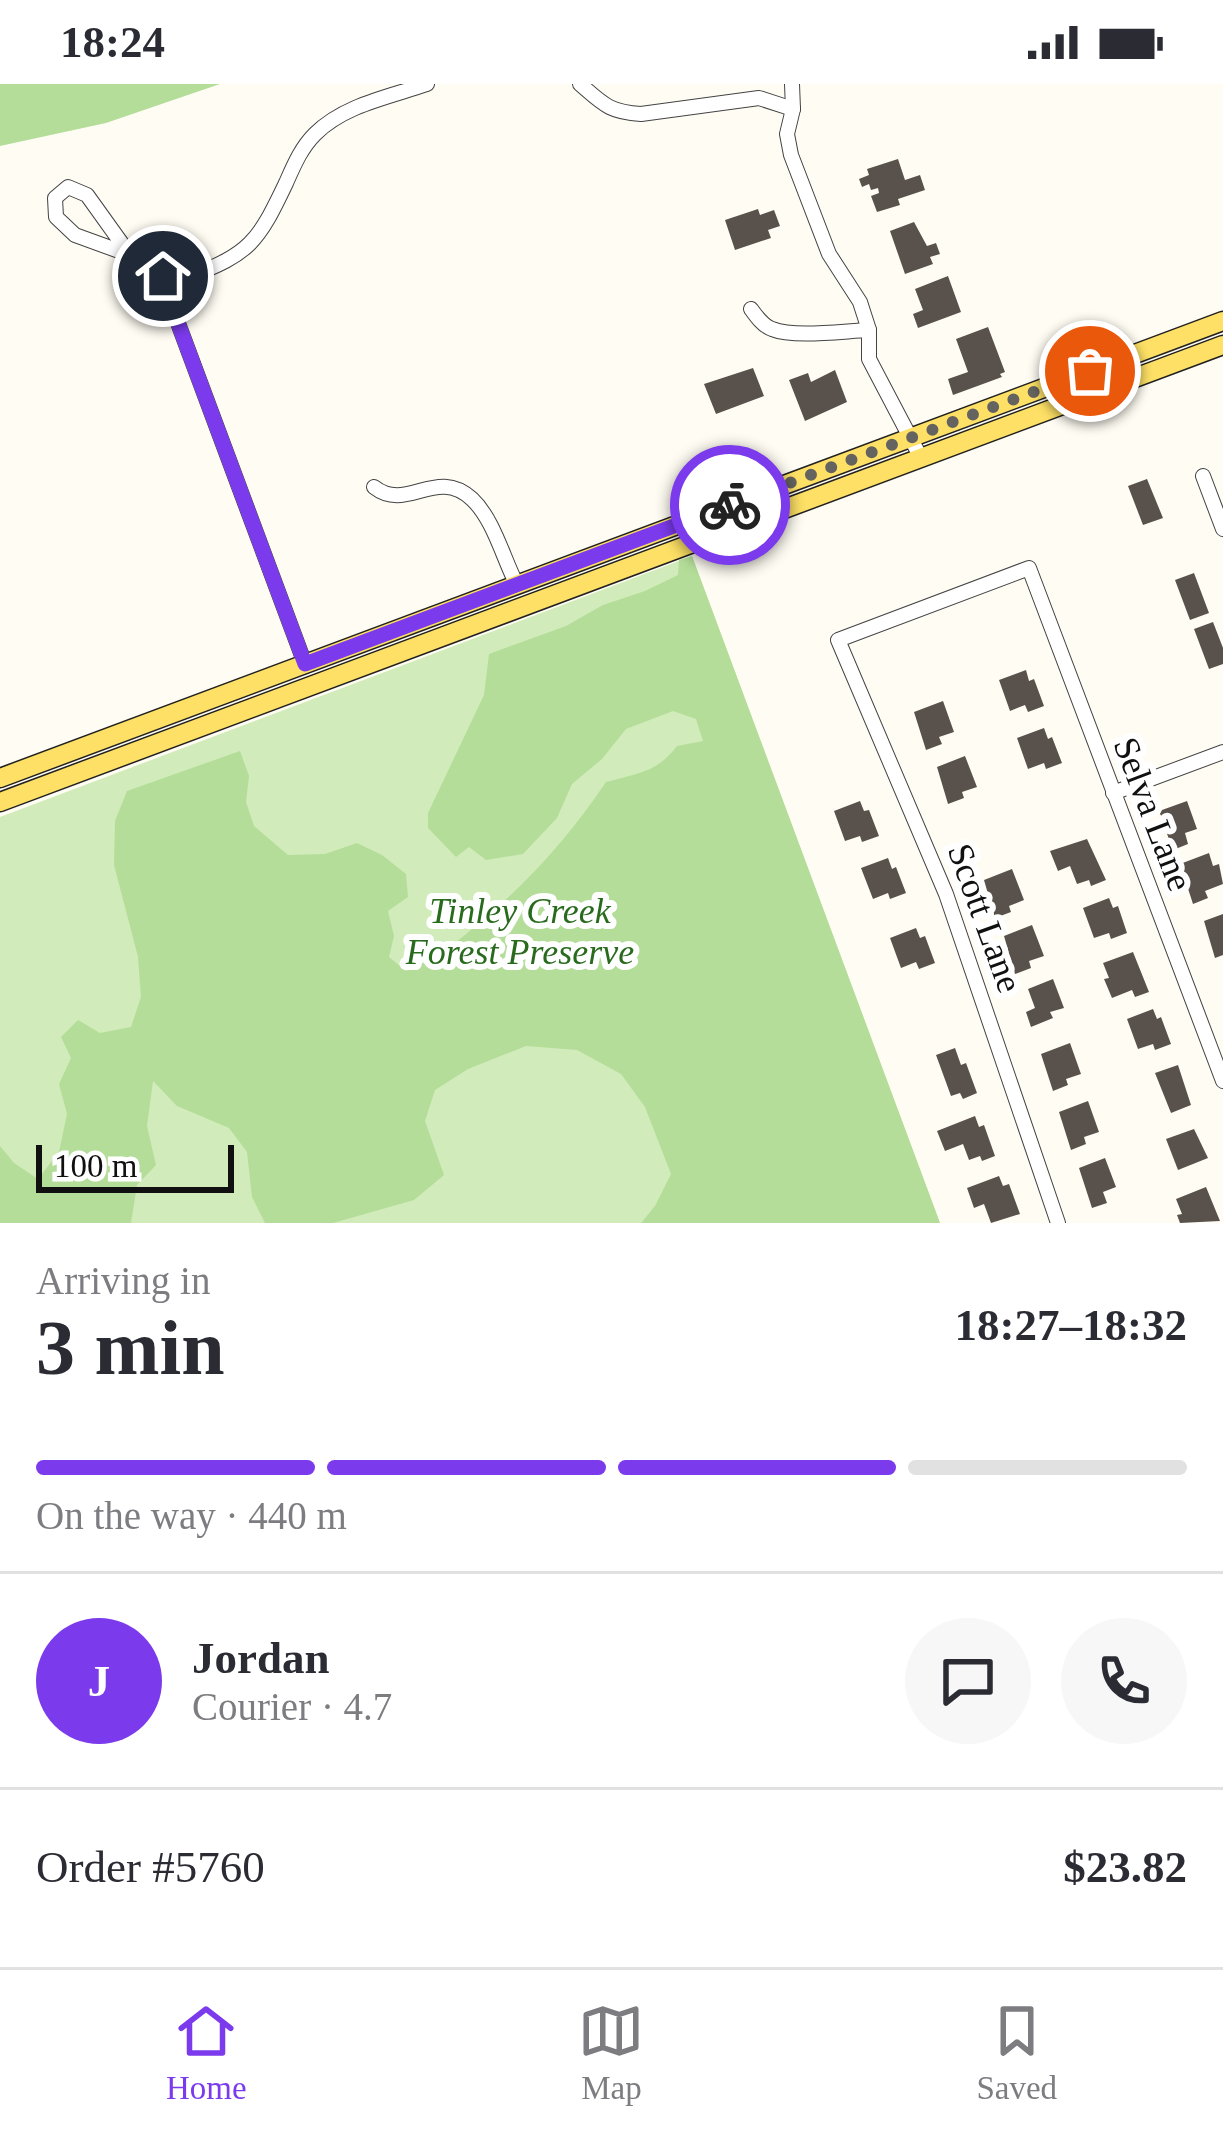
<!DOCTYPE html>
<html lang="en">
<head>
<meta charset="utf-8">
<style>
	:root { --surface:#fff; --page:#f7f7f7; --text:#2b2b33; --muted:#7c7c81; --line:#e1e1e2; --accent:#7c3aed }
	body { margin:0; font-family:"Times New Roman",serif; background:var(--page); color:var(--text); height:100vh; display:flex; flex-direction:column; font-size:45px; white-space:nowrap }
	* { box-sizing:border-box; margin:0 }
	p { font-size:39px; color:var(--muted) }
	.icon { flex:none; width:66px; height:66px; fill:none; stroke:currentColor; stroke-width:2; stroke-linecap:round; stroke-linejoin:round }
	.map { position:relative; height:1139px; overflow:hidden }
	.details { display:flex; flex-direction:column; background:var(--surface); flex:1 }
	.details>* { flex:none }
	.scale { position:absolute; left:36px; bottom:30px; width:198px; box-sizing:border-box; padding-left:12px; border:6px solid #101010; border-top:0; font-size:33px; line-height:42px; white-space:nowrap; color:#101010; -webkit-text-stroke:9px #fff; paint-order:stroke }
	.pin { position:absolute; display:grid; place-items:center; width:102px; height:102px; color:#fff; margin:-51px; border:6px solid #fff; border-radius:50%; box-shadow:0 3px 12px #0007 }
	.courier { position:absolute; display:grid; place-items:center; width:120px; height:120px; margin:-60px; border:9px solid #7c3aed; border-radius:50%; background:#fff; color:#222; box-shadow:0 3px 15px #0007 }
	.overview em { font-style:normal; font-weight:600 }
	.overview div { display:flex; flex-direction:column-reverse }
	.overview { display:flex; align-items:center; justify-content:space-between; height:204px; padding:0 36px }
	h1 { font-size:78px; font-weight:600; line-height:90px }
	.bar { display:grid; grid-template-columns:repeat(4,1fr); gap:18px 12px; align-content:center; height:144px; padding:0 36px }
	.bar i { height:15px; border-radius:9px; background:var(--line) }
	.bar .on { background:var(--accent) }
	.bar p { grid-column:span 4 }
	.line { display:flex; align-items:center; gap:30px; padding:0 36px; border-top:3px solid var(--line) }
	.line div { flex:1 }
	.round { display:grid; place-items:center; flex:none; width:126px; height:126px; border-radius:63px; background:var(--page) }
	.status { display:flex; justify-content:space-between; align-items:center; height:84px; padding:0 60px; background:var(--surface); direction:ltr }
	.status svg { height:33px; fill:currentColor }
	.tabs { display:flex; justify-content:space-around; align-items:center; height:168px; border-top:3px solid var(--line); background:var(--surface); font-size:33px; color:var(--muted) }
	.tabs a { display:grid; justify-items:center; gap:6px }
	.tabs .on { color:var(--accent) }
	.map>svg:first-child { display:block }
</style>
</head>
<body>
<div class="status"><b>18:24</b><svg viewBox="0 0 49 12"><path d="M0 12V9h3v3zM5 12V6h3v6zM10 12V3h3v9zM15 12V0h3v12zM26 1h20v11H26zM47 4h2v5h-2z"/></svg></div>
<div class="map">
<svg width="1223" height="1139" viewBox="0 0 1223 1139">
	<rect width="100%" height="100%" fill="#fffdf3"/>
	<polygon fill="#d1ecba" points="692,472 940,1139 0,1139 0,733"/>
	<g fill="#b4dd99">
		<polygon points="0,0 220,0 106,39 0,62"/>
		<path d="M692,472L940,1139H641L655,1122L671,1090L645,1023L621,990L577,966L526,962L468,985L435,1006L425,1037L444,1091L414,1116L333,1139H265L252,1113L247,1068L229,1044L177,1022L153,997L147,1042L156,1081L137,1101L131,1139H0V1062L14,1079L38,1095L59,1068L67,1030L59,1000L71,974L61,953L78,936L100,949L131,943L141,913L138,873L114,781L115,737L127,707L240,667L249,692L246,718L254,742L288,771L325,770L357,759L382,771L406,790L408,813L388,827L394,852L389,873L406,887C439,874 458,857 485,834C532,794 571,750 606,698C636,690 658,688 677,662L703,657L696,635L673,627L626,645L602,675L572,700L557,734L523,770L486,776L469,763L456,773L428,744V729L484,611L489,570L566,542L603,521L645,507L678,491L679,476Z"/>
	</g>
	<g fill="#59524c">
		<polygon points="898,75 905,96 920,91 925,106 898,115 900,121 877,128 871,112 879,109 878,104 871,106 869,100 862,103 859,95 869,91 867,85"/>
		<polygon points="758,125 760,131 774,126 780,142 768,146 771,154 735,166 725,136"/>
		<polygon points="914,138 927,162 936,159 940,170 930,173 933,180 905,190 890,147"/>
		<polygon points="948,192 961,228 918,244 913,230 923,226 915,205"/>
		<polygon points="988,243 1005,288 1000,290 1002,293 953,311 948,295 968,288 956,255"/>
		<polygon points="753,284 764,312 716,330 704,300"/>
		<polygon points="835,286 847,318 805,337 789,296 808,289 811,298"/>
		<polygon points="1147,395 1163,434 1143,441 1128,402"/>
		<polygon points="1194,489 1209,529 1190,536 1175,496"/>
		<polygon points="1213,538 1223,564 1223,580 1209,585 1194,545"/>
		<polygon points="1026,586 1029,597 1034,595 1044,622 1028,628 1025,621 1010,627 999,596"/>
		<polygon points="943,617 954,648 939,653 942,660 926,666 914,628"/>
		<polygon points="1044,644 1048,655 1052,653 1062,679 1046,685 1044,679 1028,685 1017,654"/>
		<polygon points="965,672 977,703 962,708 964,714 948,720 937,683"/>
		<polygon points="860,717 864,727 869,726 879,752 862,758 860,752 845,757 834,727"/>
		<polygon points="1187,717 1197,745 1185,749 1188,760 1173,766 1166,747 1170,745 1160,730 1162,726"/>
		<polygon points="1087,755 1106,796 1091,802 1089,796 1077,800 1070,782 1058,787 1050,767"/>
		<polygon points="1209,769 1213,782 1219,780 1223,800 1205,807 1208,814 1193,820 1180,780"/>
		<polygon points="888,774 892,785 896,783 906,809 890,815 888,809 873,815 861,784"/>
		<polygon points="1012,785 1024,816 1009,822 1011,828 995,834 984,796"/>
		<polygon points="1109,814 1113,824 1118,822 1127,849 1111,855 1109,849 1094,854 1083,824"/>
		<polygon points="1223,830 1223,871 1215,874 1204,837"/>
		<polygon points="1032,841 1044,872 1029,877 1031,884 1015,890 1004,852"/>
		<polygon points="916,844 920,854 925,852 935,879 919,885 916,878 901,884 890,854"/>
		<polygon points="1133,868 1149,908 1135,913 1132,906 1112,914 1104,895 1109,894 1103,879"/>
		<polygon points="1053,895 1064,924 1050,928 1053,934 1031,943 1026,928 1035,924 1028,905"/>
		<polygon points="1153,925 1157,935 1161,933 1171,960 1155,966 1153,960 1138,965 1127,935"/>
		<polygon points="1070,959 1081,990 1066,995 1068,1001 1053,1007 1041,970"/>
		<polygon points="955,964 961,981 966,979 977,1009 963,1015 960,1009 951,1012 936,971"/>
		<polygon points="1178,981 1191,1021 1171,1029 1155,989"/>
		<polygon points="1088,1017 1099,1048 1084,1053 1086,1060 1071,1066 1059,1028"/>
		<polygon points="975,1032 979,1043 984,1041 995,1072 982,1077 980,1072 969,1076 963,1060 945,1067 937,1047"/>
		<polygon points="1194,1045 1208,1074 1178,1086 1166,1055"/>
		<polygon points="1105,1074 1116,1103 1103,1108 1107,1119 1092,1124 1079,1084"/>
		<polygon points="999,1092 1003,1102 1009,1100 1020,1130 991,1139 984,1120 974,1124 967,1104"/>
		<polygon points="1206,1103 1220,1137 1180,1139 1177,1131 1182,1130 1176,1115"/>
	</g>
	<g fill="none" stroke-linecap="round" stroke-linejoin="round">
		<g stroke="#434343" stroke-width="16">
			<g id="minor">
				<path d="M580,0C603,20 609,28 641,30L759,14L793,25"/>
				<polyline points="792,0 793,25 787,50 791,71 829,170 860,218 869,246 869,275 921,374"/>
				<polygon points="68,103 87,111 130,171 75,151 56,133 55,114"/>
				<polyline points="130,171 163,192 175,231 305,580"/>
				<path d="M188,193C250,170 258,158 286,99C294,81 301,64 315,50C344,21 389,13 427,0"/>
				<path d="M751,225C756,232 763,242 772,245C794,254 843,247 869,246"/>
				<polyline points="1203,392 1223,445"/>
				<path d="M374,403C407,429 436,382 472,415C494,436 503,474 517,501"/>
				<polyline points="1113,709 1223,668"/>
				<polyline points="1058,1139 946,810 838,556 1029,484 1223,997"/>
			</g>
		</g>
		<g stroke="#212121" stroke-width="21">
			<g id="major">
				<polyline points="0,694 1223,237"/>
				<polyline points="0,718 1223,261"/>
			</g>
		</g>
		<use href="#minor" stroke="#fff" stroke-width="14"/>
		<use href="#major" stroke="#fde065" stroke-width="18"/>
	</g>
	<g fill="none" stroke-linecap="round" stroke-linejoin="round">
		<polyline stroke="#64635f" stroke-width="12" stroke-dasharray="0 21.6" points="730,421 1090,287"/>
		<polyline stroke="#7c3aed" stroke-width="15" points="163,192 175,231 305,580 730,421"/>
	</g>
	<g text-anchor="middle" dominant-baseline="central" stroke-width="12" stroke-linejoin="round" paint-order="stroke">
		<g font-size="36" fill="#101010" stroke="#fff">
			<text transform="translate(1153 730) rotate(69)">Selva Lane</text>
			<text transform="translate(985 834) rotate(70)">Scott Lane</text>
		</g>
		<g font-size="36" font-style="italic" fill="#296b1d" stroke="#fff">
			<text x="520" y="827">Tinley Creek<tspan x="520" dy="41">Forest Preserve</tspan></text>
		</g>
	</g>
</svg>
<div class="scale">100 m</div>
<div class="pin" style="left:1090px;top:287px;background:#ea580c"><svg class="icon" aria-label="bag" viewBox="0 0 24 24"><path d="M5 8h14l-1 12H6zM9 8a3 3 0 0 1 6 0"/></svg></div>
<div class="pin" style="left:163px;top:192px;background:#1f2937"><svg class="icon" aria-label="home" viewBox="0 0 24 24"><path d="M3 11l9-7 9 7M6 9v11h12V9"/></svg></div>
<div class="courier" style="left:730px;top:421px"><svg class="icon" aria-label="bike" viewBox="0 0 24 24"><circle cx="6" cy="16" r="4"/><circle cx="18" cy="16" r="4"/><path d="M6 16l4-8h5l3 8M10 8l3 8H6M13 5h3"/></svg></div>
</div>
<section class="details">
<div class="overview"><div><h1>3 min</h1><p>Arriving in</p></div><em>18:27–18:32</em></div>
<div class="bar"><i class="on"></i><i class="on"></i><i class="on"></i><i></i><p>On the way · 440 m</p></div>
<div class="line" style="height:216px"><b class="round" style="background:var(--accent);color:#fff">J</b><div><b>Jordan</b><p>Courier · 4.7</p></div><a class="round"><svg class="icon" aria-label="chat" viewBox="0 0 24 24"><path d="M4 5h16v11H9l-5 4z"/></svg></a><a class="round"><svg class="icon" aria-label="phone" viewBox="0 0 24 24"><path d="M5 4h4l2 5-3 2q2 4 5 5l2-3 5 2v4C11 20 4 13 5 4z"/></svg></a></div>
<div class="line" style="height:156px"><div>Order #5760</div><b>$23.82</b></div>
</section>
<nav class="tabs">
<a class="on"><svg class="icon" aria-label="home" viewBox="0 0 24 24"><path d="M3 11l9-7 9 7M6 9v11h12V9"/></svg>Home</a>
<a><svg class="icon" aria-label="map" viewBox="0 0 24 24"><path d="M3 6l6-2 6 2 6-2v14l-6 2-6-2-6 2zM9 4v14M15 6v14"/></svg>Map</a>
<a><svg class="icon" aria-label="saved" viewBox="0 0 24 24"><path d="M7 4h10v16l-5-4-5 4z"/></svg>Saved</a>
</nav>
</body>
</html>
